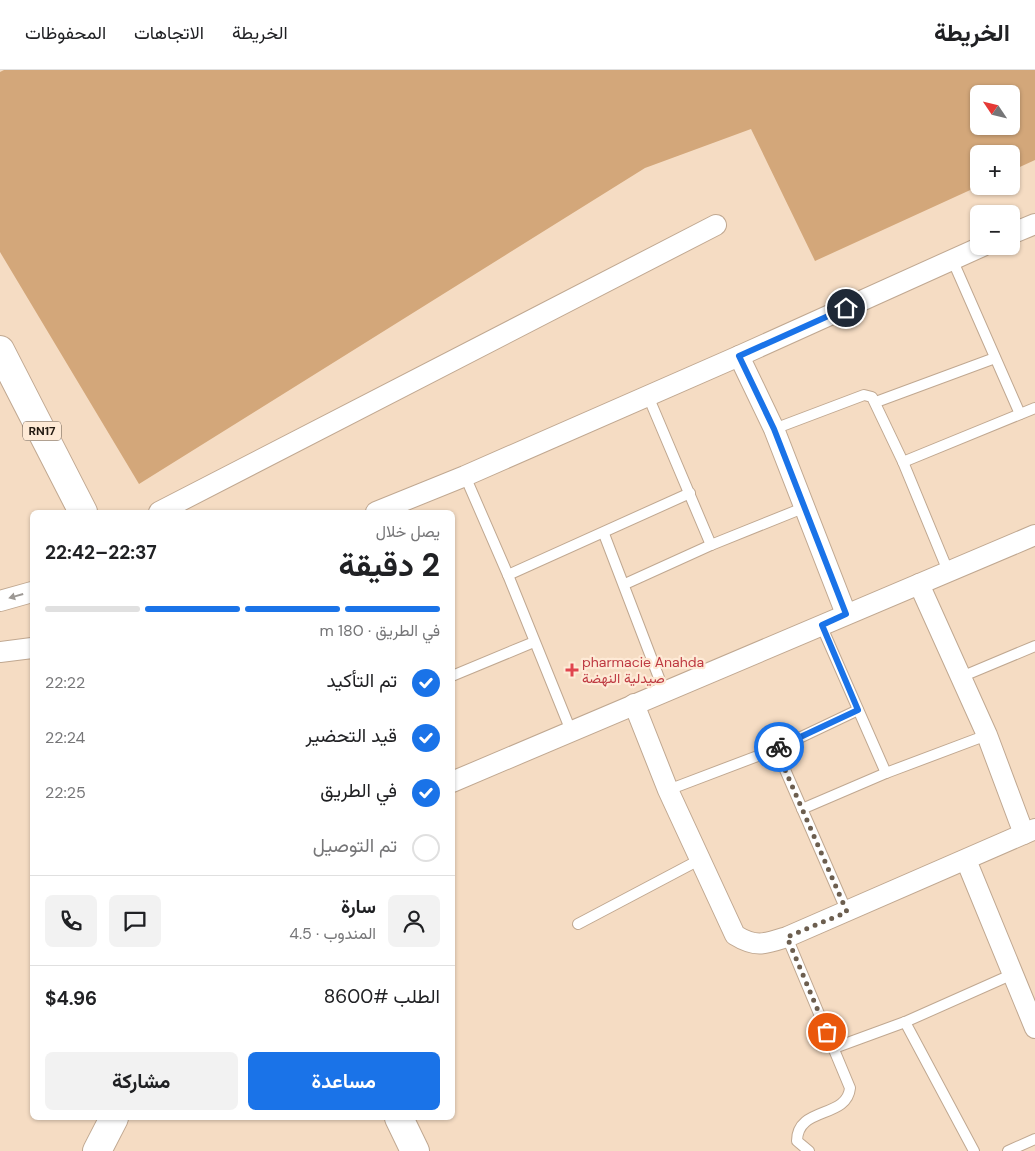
<!DOCTYPE html>
<html lang="ar">
<head>
<meta charset="utf-8">
<style>
	:root { --surface:#fff; --page:#f2f2f2; --text:#202124; --muted:#757577; --line:#e0e0e0; --accent:#1a73e8 }
	body { margin:0; font-family:"DM Sans",Vazirmatn,sans-serif; background:var(--page); color:var(--text); direction:rtl; height:100vh; display:flex; flex-direction:column; font-size:19px; white-space:nowrap }
	* { box-sizing:border-box; margin:0 }
	p { font-size:16px; color:var(--muted) }
	.icon { flex:none; width:28px; height:28px; fill:none; stroke:currentColor; stroke-width:2; stroke-linecap:round; stroke-linejoin:round }
	.map { position:relative; flex:1; overflow:hidden; direction:ltr }
	.panel { position:absolute; left:30px; top:440px; width:425px; height:610px; display:flex; flex-direction:column; background:var(--surface); border-radius:8px; box-shadow:0 1px 4px #0004; direction:rtl }
	.panel>* { flex:none }
	.needle { width:32px; rotate:305deg }
	.controls { position:absolute; left:970px; top:15px; display:grid; gap:10px }
	.controls a { display:grid; place-items:center; width:50px; height:50px; border-radius:8px; background:var(--surface); box-shadow:0 1px 4px #0004; font-size:25px }
	.pin { position:absolute; display:grid; place-items:center; width:42px; height:42px; color:#fff; margin:-21px; border:2px solid #fff; border-radius:50%; box-shadow:0 1px 5px #0007 }
	.courier { position:absolute; display:grid; place-items:center; width:50px; height:50px; margin:-25px; border:4px solid #1a73e8; border-radius:50%; background:#fff; color:#222; box-shadow:0 1px 6px #0007 }
	.headline em { font-style:normal; font-weight:700 }
	.headline div { display:flex; flex-direction:column-reverse }
	.headline { display:flex; align-items:center; justify-content:space-between; height:85px; padding:0 15px }
	h1 { font-size:32px; font-weight:700; line-height:38px }
	.bar { display:grid; grid-template-columns:repeat(4,1fr); gap:8px 5px; align-content:center; height:60px; padding:0 15px }
	.bar i { height:6px; border-radius:4px; background:var(--line) }
	.bar .selected { background:var(--accent) }
	.bar p { grid-column:span 4 }
	.line { display:flex; align-items:center; gap:12px; padding:0 15px; border-top:1px solid var(--line) }
	.line div { flex:1 }
	.round { display:grid; place-items:center; flex:none; width:52px; height:52px; border-radius:8px; background:var(--page) }
	ol { padding:0 15px; list-style:none }
	li { display:flex; align-items:center; gap:15px; height:55px }
	li p { margin-inline-start:auto }
	li .icon { padding:5px; border-radius:50%; background:var(--accent); color:#fff; stroke-width:4 }
	li:last-child { color:var(--muted) }
	li i { width:28px; height:28px; border:2px solid var(--line); border-radius:50% }
	.action { display:flex; gap:10px; margin-top:auto; padding:10px 15px }
	.action a { flex:1; height:58px; border-radius:8px; background:var(--accent); color:#fff; font-size:20px; font-weight:700; line-height:58px; text-align:center }
	.action a+a { background:var(--page); color:var(--text) }
	header { display:flex; align-items:center; gap:30px; box-sizing:border-box; height:70px; padding:0 25px; background:var(--surface); border-bottom:1px solid var(--line) }
	header strong { font-size:24px }
	nav { display:flex; gap:28px; margin-inline-start:auto; font-size:18px }
	.map>svg:first-child { display:block }
</style>
</head>
<body>
<header>
<strong>الخريطة</strong>
<nav><a>الخريطة</a><a>الاتجاهات</a><a>المحفوظات</a></nav>
</header>
<div class="map">
<svg width="1035" height="1081" viewBox="0 0 1035 1081">
	<rect width="100%" height="100%" fill="#f5dcc3"/>
	<path fill="#d3a77a" fill-rule="evenodd" d="M4,0H1035V90L1011,101V84H979V116L815,191L751,59L645,98L139,414L0,182V2ZM979,24H1011V56H979Z"/>
	<g fill="none" stroke-linecap="round" stroke-linejoin="round">
		<g stroke="#c0a891" stroke-width="12">
			<g id="lane">
				<polyline points="952,189 1020,344"/>
				<polyline points="648,326 711,475"/>
				<polyline points="876,332 995,288"/>
				<polyline points="774,359 864,325 872,327 903,392 948,501"/>
				<polyline points="903,392 1035,338"/>
				<polyline points="465,406 508,505 571,661"/>
				<polyline points="604,464 664,621"/>
				<polyline points="508,505 690,423"/>
				<polyline points="625,514 711,475 803,438"/>
				<polyline points="821,555 886,703"/>
				<polyline points="452,606 534,572"/>
				<polyline points="961,607 1035,576"/>
				<polyline points="776,679 847,842"/>
				<polyline points="668,720 776,679 858,640"/>
				<polyline points="802,739 886,703 987,665"/>
				<polyline points="578,854 701,789"/>
				<path d="M787,867L850,1018C847,1049 797,1036 797,1071L809,1081"/>
				<polyline points="905,952 974,1081"/>
				<polyline points="834,978 905,952 1013,904"/>
				<polyline points="1008,1081 1035,1069"/>
			</g>
		</g>
		<g stroke="#c0a891" stroke-width="22">
			<g id="street">
				<polyline points="1011,164 1035,154"/>
				<polyline points="739,286 774,359 846,544"/>
				<polyline points="159,442 716,155"/>
				<polyline points="376,442 465,406 739,286 983,176"/>
				<polyline points="919,514 987,665 1024,764"/>
				<polyline points="0,531 32,522"/>
				<polyline points="0,582 32,578"/>
				<path d="M634,634L668,720L735,865C756,878 765,874 787,867L1035,759"/>
				<polyline points="452,712 1035,465"/>
				<polyline points="966,790 1035,958"/>
			</g>
		</g>
		<g stroke="#c0a891" stroke-width="30">
			<polyline id="secondary" points="97,1081 114,1048"/>
		</g>
		<g stroke="#c0a891" stroke-width="30">
			<g id="primary">
				<polyline points="0,280 83,442"/>
				<polyline points="399,1048 415,1081"/>
			</g>
		</g>
		<use href="#lane" stroke="#fff" stroke-width="10"/>
		<use href="#street" stroke="#fff" stroke-width="20"/>
		<use href="#secondary" stroke="#fff" stroke-width="28"/>
		<use href="#primary" stroke="#fff" stroke-width="28"/>
	</g>
	<defs><path id="oneway-solid" d="M-6-.8H1V-3.2L6.5 0L1 3.2V.8H-6Z" transform="scale(1.25)"/></defs>
	<use fill="#9c9894" href="#oneway-solid" transform="translate(16 526) rotate(164)"/>
	<g fill="none" stroke-linecap="round" stroke-linejoin="round">
		<polyline stroke="#6c5e4f" stroke-width="5" stroke-dasharray="0 9" points="779,677 776,679 847,842 787,867 827,962"/>
		<polyline stroke="#1a73e8" stroke-width="6" points="779,677 858,640 822,555 846,544 774,359 739,286 846,238"/>
	</g>
	<path fill="#e0444e" stroke="#feead6" stroke-width="2" d="M569.5 592.5h5v5h5v5h-5v5h-5v-5h-5v-5h5z"/>
	<g text-anchor="middle" dominant-baseline="central" stroke-width="4.5" stroke-linejoin="round" paint-order="stroke">
		<rect fill="#feead6" stroke="#65584c" stroke-width="1" x="23" y="351.5" width="38" height="19" rx="4"/>
		<g font-size="12" font-weight="bold" fill="#231a11">
			<text x="42" y="361">RN17</text>
		</g>
		<g font-size="14" fill="#be3a42" stroke="#feead6" text-anchor="start">
			<text x="582" y="592">pharmacie Anahda<tspan x="582" dy="16">صيدلية النهضة</tspan></text>
		</g>
	</g>
</svg>
<div class="controls">
<a><svg class="needle" viewBox="-14 -14 28 28"><path d="M0-13l5 13h-10z" fill="#e53935"/><path d="M0 13l5-13h-10z" fill="#757577"/></svg></a>
<a>+</a>
<a>−</a>
</div>
<div class="pin" style="left:827px;top:962px;background:#ea580c"><svg class="icon" aria-label="bag" viewBox="0 0 24 24"><path d="M5 8h14l-1 12H6zM9 8a3 3 0 0 1 6 0"/></svg></div>
<div class="pin" style="left:846px;top:238px;background:#1f2937"><svg class="icon" aria-label="home" viewBox="0 0 24 24"><path d="M3 11l9-7 9 7M6 9v11h12V9"/></svg></div>
<div class="courier" style="left:779px;top:677px"><svg class="icon" aria-label="bike" viewBox="0 0 24 24"><circle cx="6" cy="16" r="4"/><circle cx="18" cy="16" r="4"/><path d="M6 16l4-8h5l3 8M10 8l3 8H6M13 5h3"/></svg></div>
<section class="panel">
<div class="headline"><div><h1>2 دقيقة</h1><p>يصل خلال</p></div><em>22:37–22:42</em></div>
<div class="bar"><i class="selected"></i><i class="selected"></i><i class="selected"></i><i></i><p>في الطريق · 180 m</p></div>
<ol>
<li><svg class="icon" aria-label="check" viewBox="0 0 24 24"><path d="M5 12l5 5 9-10"/></svg>تم التأكيد<p>22:22</p></li>
<li><svg class="icon" aria-label="check" viewBox="0 0 24 24"><path d="M5 12l5 5 9-10"/></svg>قيد التحضير<p>22:24</p></li>
<li><svg class="icon" aria-label="check" viewBox="0 0 24 24"><path d="M5 12l5 5 9-10"/></svg>في الطريق<p>22:25</p></li>
<li><i></i>تم التوصيل</li>
</ol>
<div class="line" style="height:90px"><a class="round"><svg class="icon" aria-label="person" viewBox="0 0 24 24"><circle cx="12" cy="8" r="4"/><path d="M4 21q1-7 8-7t8 7"/></svg></a><div><b>سارة</b><p>المندوب · 4.5</p></div><a class="round"><svg class="icon" aria-label="chat" viewBox="0 0 24 24"><path d="M4 5h16v11H9l-5 4z"/></svg></a><a class="round"><svg class="icon" aria-label="phone" viewBox="0 0 24 24"><path d="M5 4h4l2 5-3 2q2 4 5 5l2-3 5 2v4C11 20 4 13 5 4z"/></svg></a></div>
<div class="line" style="height:65px"><div>الطلب #8600</div><b>$4.96</b></div>
<div class="action"><a>مساعدة</a><a>مشاركة</a></div>
</section>
</div>
</body>
</html>
